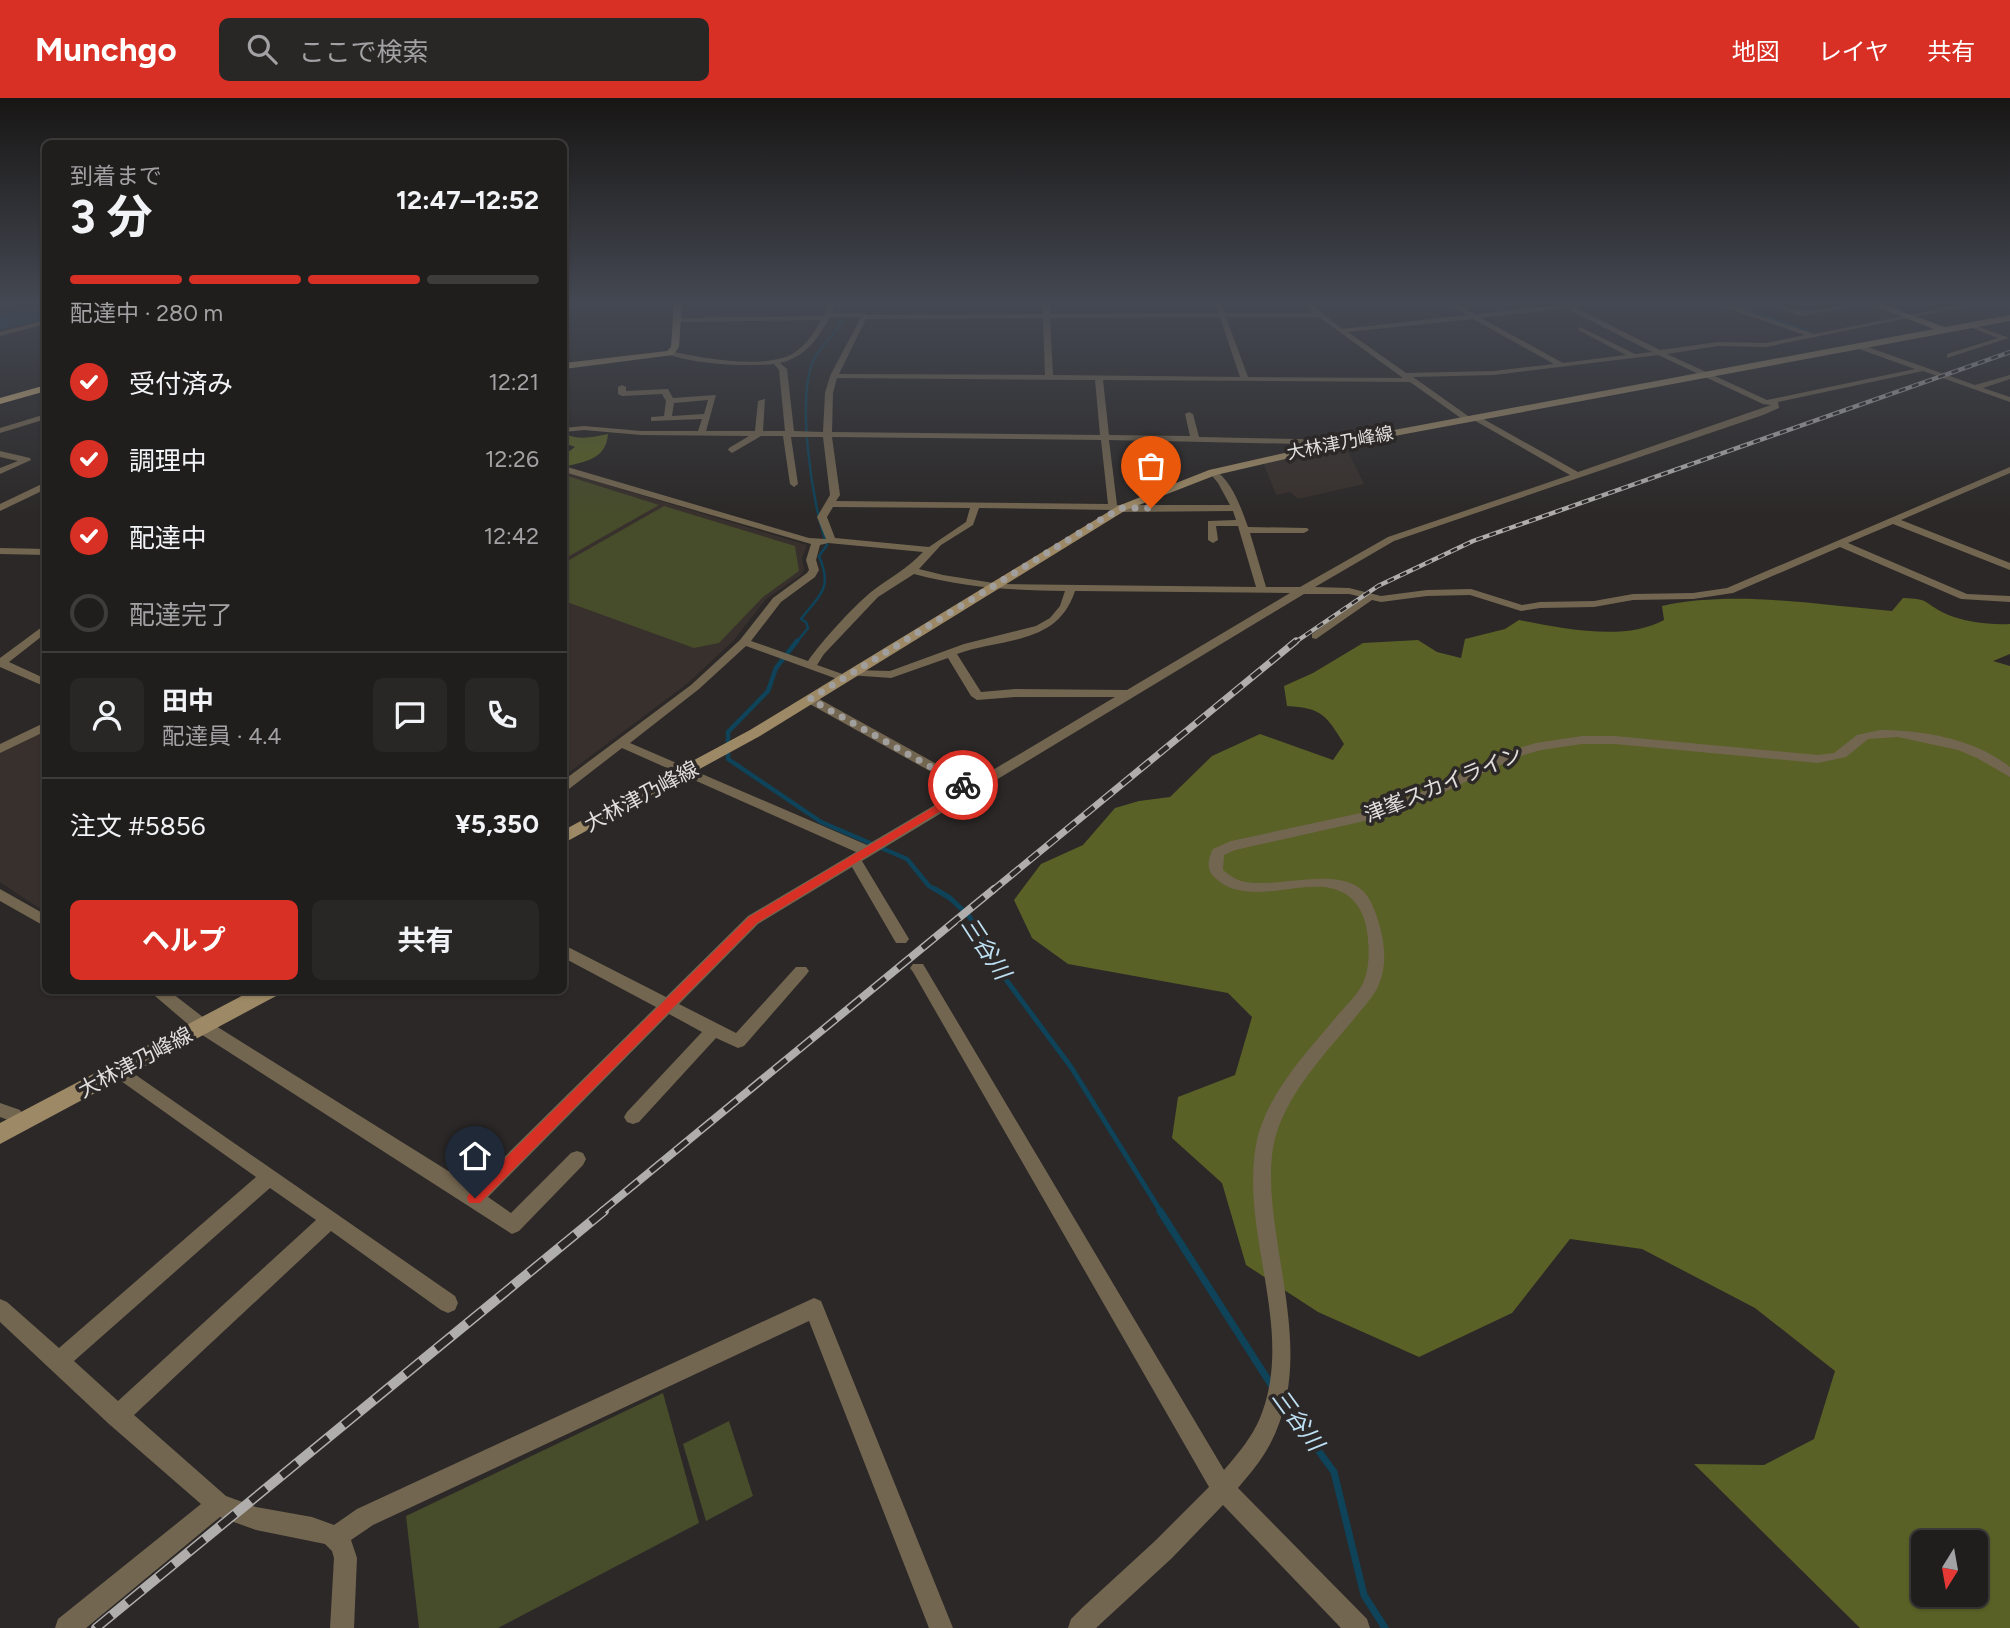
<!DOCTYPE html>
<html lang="ja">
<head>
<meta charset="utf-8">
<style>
	:root { --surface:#201e1d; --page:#282726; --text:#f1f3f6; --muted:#a2a2a4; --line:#3d3c3b; --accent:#d93025 }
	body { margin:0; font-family:Figtree,"Noto Sans JP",sans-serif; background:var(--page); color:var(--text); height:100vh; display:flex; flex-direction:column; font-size:26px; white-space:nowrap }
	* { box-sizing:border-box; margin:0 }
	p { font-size:23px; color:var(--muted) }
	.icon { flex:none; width:38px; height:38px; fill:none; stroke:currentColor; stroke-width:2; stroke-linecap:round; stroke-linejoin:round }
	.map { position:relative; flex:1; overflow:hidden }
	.drawer { position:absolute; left:42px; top:42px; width:525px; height:854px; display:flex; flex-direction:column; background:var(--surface); border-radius:10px; box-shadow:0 2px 5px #0004,0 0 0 2px var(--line) }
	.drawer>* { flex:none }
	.needle { width:46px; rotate:191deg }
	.controls { position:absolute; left:1911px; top:1432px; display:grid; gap:14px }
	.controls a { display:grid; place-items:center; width:77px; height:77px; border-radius:10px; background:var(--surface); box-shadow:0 2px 5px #0004,0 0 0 2px var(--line); font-size:35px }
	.pin { position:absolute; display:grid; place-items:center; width:60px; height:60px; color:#fff; margin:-72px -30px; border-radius:50% 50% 50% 0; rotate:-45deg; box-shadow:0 0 7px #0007 }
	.pin .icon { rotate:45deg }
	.courier { position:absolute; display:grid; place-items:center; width:70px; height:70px; margin:-35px; border:5px solid #d93025; border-radius:50%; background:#fff; color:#222; box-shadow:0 2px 9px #0007 }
	.summary em { font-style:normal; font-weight:700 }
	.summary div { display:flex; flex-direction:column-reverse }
	.summary { display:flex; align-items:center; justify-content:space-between; height:119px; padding:0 28px }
	h1 { font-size:46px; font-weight:700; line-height:52px }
	.bar { display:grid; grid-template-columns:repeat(4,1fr); gap:10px 7px; align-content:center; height:84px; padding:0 28px }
	.bar i { height:9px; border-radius:5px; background:var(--line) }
	.bar .current { background:var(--accent) }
	.bar p { grid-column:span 4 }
	.line { display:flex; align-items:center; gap:18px; padding:0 28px; border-top:2px solid var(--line) }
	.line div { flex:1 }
	.round { display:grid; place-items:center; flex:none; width:74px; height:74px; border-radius:10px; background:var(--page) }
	ol { padding:0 28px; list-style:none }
	li { display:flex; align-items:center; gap:21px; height:77px }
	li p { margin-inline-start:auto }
	li .icon { padding:7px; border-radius:50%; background:var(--accent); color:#fff; stroke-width:4 }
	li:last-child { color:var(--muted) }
	li i { width:38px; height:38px; border:4px solid var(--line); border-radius:50% }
	.button { display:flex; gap:14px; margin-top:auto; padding:14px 28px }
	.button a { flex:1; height:80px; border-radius:10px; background:var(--accent); color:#fff; font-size:28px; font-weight:700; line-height:80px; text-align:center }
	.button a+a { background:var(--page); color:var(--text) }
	header { display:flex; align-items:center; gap:42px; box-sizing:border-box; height:98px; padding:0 35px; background:var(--accent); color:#fff }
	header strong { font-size:33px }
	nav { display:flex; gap:38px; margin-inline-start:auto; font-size:24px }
	.search { width:490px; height:63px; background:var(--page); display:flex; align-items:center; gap:18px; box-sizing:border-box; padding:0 24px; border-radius:10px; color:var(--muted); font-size:26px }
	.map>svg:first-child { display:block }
</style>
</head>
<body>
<header>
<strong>Munchgo</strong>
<div class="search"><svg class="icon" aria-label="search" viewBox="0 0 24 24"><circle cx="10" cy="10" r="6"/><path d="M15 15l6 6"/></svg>ここで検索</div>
<nav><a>地図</a><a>レイヤ</a><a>共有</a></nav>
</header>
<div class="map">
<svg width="2010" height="1530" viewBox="0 0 2010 1530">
	<rect width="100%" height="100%" fill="#2b2827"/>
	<g fill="#38302c">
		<polygon points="1345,347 1364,386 1298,401 1290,394 1276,397 1263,364"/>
		<polygon points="564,374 807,447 802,460 804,471 801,477 766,501 734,542 688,585 564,678"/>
		<polygon points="45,631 45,814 0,784 0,654"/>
	</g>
	<g fill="#474c2b">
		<polygon points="564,377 659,407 564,461"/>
		<polygon points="664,408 795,448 799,473 763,499 719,545 694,550 564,503 564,465"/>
		<polygon points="663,1295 699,1425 498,1530 419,1530 406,1418"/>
		<polygon points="729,1323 753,1398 706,1423 683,1346"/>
	</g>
	<g fill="#596126" fill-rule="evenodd">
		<path d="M564,335C578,343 593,339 608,336C606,362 585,363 564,369V357L575,349L564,345Z"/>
		<path d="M1903,500C1931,501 1922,504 1944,515C1962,524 1990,527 2010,526V556L1993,563L2010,568V1530H1860L1694,1366L1764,1367L1814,1341L1835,1273L1755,1210L1642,1151L1570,1141L1512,1215L1419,1259L1318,1214L1246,1167L1222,1085L1172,1040L1178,999L1235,977L1252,919L1228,895L1068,866L1032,840L1014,802L1041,766L1083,747L1115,710L1139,703L1170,699L1212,658L1260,636L1333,662L1344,646C1326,617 1322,610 1287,608L1284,588L1313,575L1363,545L1418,542L1437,554L1461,560L1465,541L1505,531L1519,522C1562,530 1624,544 1664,522L1662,508C1735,492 1817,507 1892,513ZM1923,1444H1976V1496H1923Z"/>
	</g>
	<polygon fill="#0e4359" points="45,207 45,221 0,232 0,217"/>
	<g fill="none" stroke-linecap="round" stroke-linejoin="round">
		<g stroke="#0e4359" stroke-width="2.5">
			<polyline points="1729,205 1808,233"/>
			<path d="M796,545L808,530L806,524L801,521C820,496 833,491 819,458L827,447C812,407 796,299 814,261C821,248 834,238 840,226C843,220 844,212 846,205"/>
		</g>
		<polyline stroke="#0e4359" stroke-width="4.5" points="797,543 776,570 768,593 728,634 728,661 821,724 907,761 929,788 938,793"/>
		<polyline stroke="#0e4359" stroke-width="5" points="935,791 950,800 969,818 1007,883 1071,969 1161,1114"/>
		<g stroke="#0e4359" stroke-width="7">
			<polyline points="1160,1113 1272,1288"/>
			<polyline points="1283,1304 1334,1374 1364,1497 1385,1530"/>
		</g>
		<g fill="#736650" fill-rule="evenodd">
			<path d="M829,205H835L832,215H863L866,217L1043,216V205H1049L1050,216L1218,215L1215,205H1221L1225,215H1314L1303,205H1310L1342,231L1467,217L1447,205H1455L1475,216L1579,205H1600L1574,209L1660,252L1718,244L1766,245L1805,237L1712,205H1722L1814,236L1969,205H1982L1766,249L1718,248L1667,256L1767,302L1915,271L1856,250L1859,246L1975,287L2010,277V281L1983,290L2010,299V304L1923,273L1778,304L1779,310L1763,317L1394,443L1315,489L1349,490L1381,498L1427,492L1471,491L1522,507L1540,504L1594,503L1633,496L1693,495L1727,490L2010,369V375L1901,422L2010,465V472L1893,426L1848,445L1967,496L2010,498V504L1961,501L1840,449L1733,495L1693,501L1633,502L1594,509L1540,510L1521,513L1470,497L1427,498L1381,504L1372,502L1316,541L1312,540V536L1362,499L1349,496H1304L862,763L909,841L906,845H896L852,769L758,826L679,906L736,935L796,869H806L809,873L806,877L744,948L738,950L716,940L639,1024L633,1026L627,1024L624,1019L627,1014L702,934L669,916L488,1099L511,1115L571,1055L577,1053L583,1055L586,1061L583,1067L519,1133L512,1136L196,933L148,892H168L208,923L474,1089L656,909L564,860V847L666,899L748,818L856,754L622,650L569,691L564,692V682L691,587L740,542L773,500L807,475L809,472L806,462L811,446L564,374V368L809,440L826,441L817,419L830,397L823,339H791L798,386L794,389L790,386L783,338H761L732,355L728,352L729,350L749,338L641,337L584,332L564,334V330L584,328L641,333H698L702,321L651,323V319L664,318L666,303L662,296L622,298L618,296V289L622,287L626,289V293L668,291L673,300L716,297L706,333H755L758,303L765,301L763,333H785L779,272L774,266C748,269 688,266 666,255L670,253C701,260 766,272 794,255C806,247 814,235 821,222L678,224L675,222L678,220L824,218ZM1566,210L1652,254L1635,256L1580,229L1578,232L1626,257L1563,265L1481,220ZM830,219H861L830,278L825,295L823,334L794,333L787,271L780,265C806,259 818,240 830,219ZM1220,219L1240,279L1053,277L1050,220ZM1226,219H1319L1403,280L1248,279ZM1043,220L1045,277L839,276L866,221ZM1473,221L1554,266L1494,273L1406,275L1348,234ZM1658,257L1763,306L1771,307L1578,374L1478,318L1471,320L1413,279L1494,277ZM837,280L1095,282L1100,337L832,334L833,295ZM1103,282L1410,284L1465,323L1472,321L1570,377L1388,439L1300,489H1266L1250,435H1304L1309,432L1307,430L1248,429C1241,410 1232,382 1213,371L1209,374L1218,385L1230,407H1117L1109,342L1150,343L1153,360L1157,363L1161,360L1159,343L1346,347L1349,346V342L1199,339L1193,316L1189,314L1185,316L1190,338L1109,337ZM708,302L704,316L672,318L674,305ZM832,339L1101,342L1108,406L836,403L840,397ZM833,409L970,410L966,424L929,449L835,440L827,419ZM979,410L1113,412L1120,414L1233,413L1236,422L1208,423V442L1213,445L1218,442L1216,428H1238L1256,489L1000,486L943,477L919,471L941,447L973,427ZM828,445L923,454C907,471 889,480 871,494C852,510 822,543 808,563L751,543L781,504L815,479L819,472L816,462L820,447ZM914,476C967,490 1010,492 1065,493L1060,508L1050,520L1036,528L964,546L890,573L853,572L849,573V577L891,580L948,560L971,598L977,602L1015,599H1115L971,685L814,598H806V604L962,691L867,747L630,645L699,591L746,548L840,582H848V578L817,567L824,556L878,499ZM1075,493L1290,495L1127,592L1015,591L981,594L957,556C1003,539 1057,548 1075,493Z"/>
			<path d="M1767,205C1780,205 1792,214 1805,213C1828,212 1849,205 1872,205L1801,218Z"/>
			<polygon points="46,222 46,226 0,238 0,234"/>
			<polygon points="1967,226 1971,226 2009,240 1947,260 1947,256 1998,240 1967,228"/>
			<polygon points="46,316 46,321 0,335 0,330"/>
			<polygon points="0,353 30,360 31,362 0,376 0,370 18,363 0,359"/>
			<polygon points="46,384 46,391 0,413 0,406"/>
			<polygon points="0,450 46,451 46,457 0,456"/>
			<polygon points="46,526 46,535 9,564 46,581 46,589 0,569 0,560"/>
			<polygon points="46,624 46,633 0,655 0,646"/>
			<path d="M1880,632C1923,632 1975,641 2010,669V679L1977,660L1958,652L1898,639L1868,641L1846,659L1818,665L1615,646H1582L1541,652L1517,659L1434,699L1378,720L1235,752L1224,757L1223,772C1227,775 1232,779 1236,781C1270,797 1349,758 1371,804C1382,828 1390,861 1379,886C1374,899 1362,910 1354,921C1324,957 1285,997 1274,1045C1268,1074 1272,1106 1276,1135C1286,1206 1306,1280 1269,1348C1261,1363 1249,1377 1238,1390L1367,1521L1370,1530H1341L1223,1407L1172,1460L1096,1530H1068L1071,1521L1082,1510L1155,1443L1209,1389L913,874L910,870L913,866H923L1224,1372C1238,1356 1252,1339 1260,1320C1296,1232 1240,1137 1256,1047C1265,998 1306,955 1337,918C1346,907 1361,894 1365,880C1370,865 1369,848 1367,833C1365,818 1357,801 1342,794C1306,776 1249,813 1214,779C1206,771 1208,760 1213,751L1231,743L1370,713L1424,693L1509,653L1536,645L1582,638H1615L1818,657L1834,655L1857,637Z"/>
			<polygon points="0,791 46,817 46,829 0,803"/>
			<path d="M120,966L455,1198L458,1205L455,1212L448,1215L441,1212L331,1133L134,1317L226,1398L256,1409L312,1419L334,1427L357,1411L814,1200L821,1203L953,1530H929L809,1223L373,1427L351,1442L357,1460L354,1530H330L334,1460L332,1453L325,1446L256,1432L220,1419L86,1530H55L58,1521L201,1406L109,1326L0,1224V1201L7,1204L59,1250L256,1079L114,978L112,973L114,968ZM270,1090L316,1122L118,1303L74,1263Z"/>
			<polygon points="0,1005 20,1012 28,1026 25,1031 19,1034 13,1031 8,1022 0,1019"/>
		</g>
		<g fill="#9d8965" fill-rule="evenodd">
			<polygon points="674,205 682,205 679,249 673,257 564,271 564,265 667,253 671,249"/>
			<polygon points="1866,205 1878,205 1945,229 2010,217 2010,223 1346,347 1216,377 1126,412 760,638 564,745 564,732 750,632 1118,408 1209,372 1346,341 1934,231"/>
			<polygon points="253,892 281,892 278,897 0,1046 0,1025"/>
		</g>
		<polygon fill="#cdb07c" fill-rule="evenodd" points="46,287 46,293 0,306 0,300"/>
		<g stroke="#b0aead" stroke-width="4.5">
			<polyline id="rail-far3" points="1294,545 1378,488 1473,443 2010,254"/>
		</g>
		<g stroke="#b0aead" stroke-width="7">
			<polyline id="rail-far2" points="992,793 1296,543"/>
		</g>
		<g stroke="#b0aead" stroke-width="8">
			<polyline id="rail-far1" points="601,1114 994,791"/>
		</g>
		<g stroke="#b0aead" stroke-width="10">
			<polyline id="rail" points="96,1530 604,1113"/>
		</g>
		<use href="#rail-far3" stroke="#2b2827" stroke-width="2.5" stroke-dasharray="7" stroke-linecap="butt"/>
		<use href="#rail-far2" stroke="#2b2827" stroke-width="4.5" stroke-dasharray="12" stroke-linecap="butt"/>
		<use href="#rail-far1" stroke="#2b2827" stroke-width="5" stroke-dasharray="16" stroke-linecap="butt"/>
		<use href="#rail" stroke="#2b2827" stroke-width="7" stroke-dasharray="20" stroke-linecap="butt"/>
	</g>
	<linearGradient id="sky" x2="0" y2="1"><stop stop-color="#181615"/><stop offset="0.49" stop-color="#444852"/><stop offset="1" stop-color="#444852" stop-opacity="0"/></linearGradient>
	<rect width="2010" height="419" fill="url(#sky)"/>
	<polygon fill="#d93025" points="960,684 967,684 977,691 757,825 480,1105 469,1105 467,1100 469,1096 749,819 964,691 958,687"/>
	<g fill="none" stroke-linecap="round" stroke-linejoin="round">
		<polyline stroke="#a19f9e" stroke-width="7" stroke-dasharray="0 12.6" points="963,687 810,601 1107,418 1122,410 1151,410"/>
	</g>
	<g text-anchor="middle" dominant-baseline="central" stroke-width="7" stroke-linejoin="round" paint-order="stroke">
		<g font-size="18" fill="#e1dfde" stroke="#2b2827">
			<text transform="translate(1340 345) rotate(-11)">大林津乃峰線</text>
		</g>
		<g font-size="21" fill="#e1dfde" stroke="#2b2827">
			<text transform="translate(1443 686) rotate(-22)">津峯スカイライン</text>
			<text transform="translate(641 698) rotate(-28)">大林津乃峰線</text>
			<text transform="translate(135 964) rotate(-28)">大林津乃峰線</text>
		</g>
		<g font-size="23" font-style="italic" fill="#bee0f3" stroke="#2b2827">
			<text transform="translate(986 850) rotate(57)">三谷川</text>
			<text transform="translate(1298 1322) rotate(54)">三谷川</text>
		</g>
	</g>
</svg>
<div class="controls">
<a><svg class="needle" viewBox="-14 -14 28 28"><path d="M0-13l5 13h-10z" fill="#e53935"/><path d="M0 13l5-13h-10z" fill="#a2a2a4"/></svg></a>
</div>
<div class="pin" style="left:1151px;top:410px;background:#ea580c"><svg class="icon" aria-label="bag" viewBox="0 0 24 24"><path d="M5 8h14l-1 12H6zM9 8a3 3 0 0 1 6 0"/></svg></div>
<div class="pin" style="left:475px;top:1100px;background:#1f2937"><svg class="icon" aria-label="home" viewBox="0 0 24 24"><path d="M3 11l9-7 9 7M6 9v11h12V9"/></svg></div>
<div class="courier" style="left:963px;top:687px"><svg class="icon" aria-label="bike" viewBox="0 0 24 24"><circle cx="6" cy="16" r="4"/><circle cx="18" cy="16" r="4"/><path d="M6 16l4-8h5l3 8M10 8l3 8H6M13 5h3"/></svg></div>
<section class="drawer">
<div class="summary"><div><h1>3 分</h1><p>到着まで</p></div><em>12:47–12:52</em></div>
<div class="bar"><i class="current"></i><i class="current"></i><i class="current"></i><i></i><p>配達中 · 280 m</p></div>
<ol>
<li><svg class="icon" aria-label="check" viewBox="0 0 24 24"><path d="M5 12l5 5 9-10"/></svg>受付済み<p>12:21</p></li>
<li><svg class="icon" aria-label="check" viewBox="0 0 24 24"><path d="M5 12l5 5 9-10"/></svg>調理中<p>12:26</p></li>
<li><svg class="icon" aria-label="check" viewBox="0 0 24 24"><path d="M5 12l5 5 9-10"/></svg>配達中<p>12:42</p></li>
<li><i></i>配達完了</li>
</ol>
<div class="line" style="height:126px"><a class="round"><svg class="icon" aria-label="person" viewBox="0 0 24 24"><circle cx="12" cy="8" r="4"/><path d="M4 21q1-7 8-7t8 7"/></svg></a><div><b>田中</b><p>配達員 · 4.4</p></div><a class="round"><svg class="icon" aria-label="chat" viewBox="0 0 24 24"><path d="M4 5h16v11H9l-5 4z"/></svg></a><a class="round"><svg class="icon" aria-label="phone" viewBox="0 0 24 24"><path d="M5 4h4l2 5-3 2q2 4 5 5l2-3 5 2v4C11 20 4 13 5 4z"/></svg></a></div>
<div class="line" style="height:91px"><div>注文 #5856</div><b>¥5,350</b></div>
<div class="button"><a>ヘルプ</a><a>共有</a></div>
</section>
</div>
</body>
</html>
